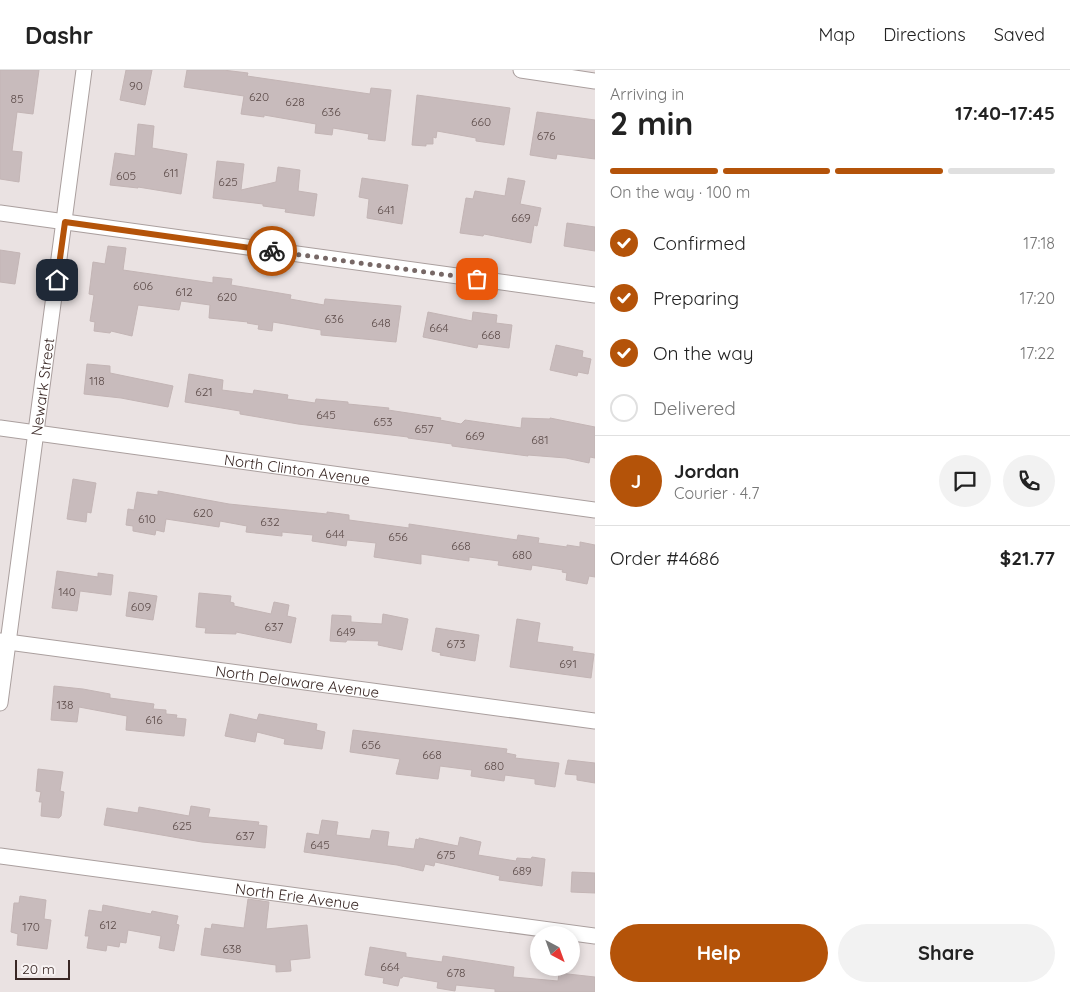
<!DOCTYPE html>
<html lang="en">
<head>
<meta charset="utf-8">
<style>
	:root { --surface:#fff; --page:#f2f2f2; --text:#222; --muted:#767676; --line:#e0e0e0; --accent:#b45309 }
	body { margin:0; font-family:Quicksand,sans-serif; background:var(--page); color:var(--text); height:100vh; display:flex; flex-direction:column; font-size:19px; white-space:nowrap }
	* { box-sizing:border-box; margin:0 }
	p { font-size:16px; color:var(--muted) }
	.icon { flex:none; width:28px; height:28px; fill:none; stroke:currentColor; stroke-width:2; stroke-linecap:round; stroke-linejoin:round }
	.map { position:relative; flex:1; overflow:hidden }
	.side { display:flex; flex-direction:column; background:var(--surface); width:475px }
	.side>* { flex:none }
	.needle { width:32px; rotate:139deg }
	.buttons { position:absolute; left:530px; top:856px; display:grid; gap:10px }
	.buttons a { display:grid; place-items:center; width:50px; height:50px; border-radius:50%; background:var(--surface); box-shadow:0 2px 8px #0003; font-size:25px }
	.scale { position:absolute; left:15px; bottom:12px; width:55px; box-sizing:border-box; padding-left:5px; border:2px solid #392724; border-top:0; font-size:14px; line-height:18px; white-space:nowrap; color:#392724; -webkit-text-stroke:4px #f7f2f2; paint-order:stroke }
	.pin { position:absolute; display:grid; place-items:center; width:42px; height:42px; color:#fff; margin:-21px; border-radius:10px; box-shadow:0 2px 8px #0006 }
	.courier { position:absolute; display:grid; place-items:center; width:50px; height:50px; margin:-25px; border:4px solid #b45309; border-radius:50%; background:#fff; color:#222; box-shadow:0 1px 6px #0007 }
	.summary em { font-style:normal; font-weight:700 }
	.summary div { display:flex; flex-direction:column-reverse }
	.summary { display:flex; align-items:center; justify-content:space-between; height:85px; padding:0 15px }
	h1 { font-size:32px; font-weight:700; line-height:38px }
	.bar { display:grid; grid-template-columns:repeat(4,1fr); gap:8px 5px; align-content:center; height:60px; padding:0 15px }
	.bar i { height:6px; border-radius:4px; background:var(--line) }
	.bar .on { background:var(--accent) }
	.bar p { grid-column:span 4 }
	.line { display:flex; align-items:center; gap:12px; padding:0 15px; border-top:1px solid var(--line) }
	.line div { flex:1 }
	.round { display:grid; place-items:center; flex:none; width:52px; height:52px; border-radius:26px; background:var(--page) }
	ol { padding:0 15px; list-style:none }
	li { display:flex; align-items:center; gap:15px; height:55px }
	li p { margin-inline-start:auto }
	li .icon { padding:5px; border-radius:50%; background:var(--accent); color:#fff; stroke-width:4 }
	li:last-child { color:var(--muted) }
	li i { width:28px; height:28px; border:2px solid var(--line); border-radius:50% }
	.primary-button { display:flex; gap:10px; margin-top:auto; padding:10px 15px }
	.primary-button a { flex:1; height:58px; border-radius:30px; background:var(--accent); color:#fff; font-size:20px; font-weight:700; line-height:58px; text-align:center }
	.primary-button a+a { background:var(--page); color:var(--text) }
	header { display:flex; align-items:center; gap:30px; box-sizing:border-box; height:70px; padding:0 25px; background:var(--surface); border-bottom:1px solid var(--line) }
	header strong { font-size:24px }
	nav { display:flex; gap:28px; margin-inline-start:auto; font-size:18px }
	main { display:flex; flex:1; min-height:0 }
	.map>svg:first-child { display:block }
</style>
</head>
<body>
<header>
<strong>Dashr</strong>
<nav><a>Map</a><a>Directions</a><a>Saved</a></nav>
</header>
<main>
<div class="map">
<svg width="595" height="922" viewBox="0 0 595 922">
	<rect width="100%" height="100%" fill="#eae2e2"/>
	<g fill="#c8bbbc" stroke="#c3b5b5">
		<polygon points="0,0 39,0 33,44 17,42 12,81 22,82 19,112 0,109"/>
		<polygon points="126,0 152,0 145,35 120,30"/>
		<polygon points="187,0 223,0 248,3 247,6 370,24 371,18 391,20 385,71 368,69 369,64 333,58 332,65 315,63 316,54 264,45 264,47 241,44 244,26 184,17"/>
		<polygon points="417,25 510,38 504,75 476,71 476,68 437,61 436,68 433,67 433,74 426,74 426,76 412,75"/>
		<polygon points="537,42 595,50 595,89 557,84 556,89 530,85"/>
		<polygon points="138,54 154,56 152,78 187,84 181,124 138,117 138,118 110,115 115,83 135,86"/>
		<polygon points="217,91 244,94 241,120 276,112 278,97 300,100 298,121 317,124 314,146 285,142 286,139 263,136 263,134 213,128"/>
		<polygon points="362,108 408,115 402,154 367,148 369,129 359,127"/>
		<polygon points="508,108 525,111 520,134 541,138 537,156 534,155 531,173 484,164 483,166 460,163 466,128 473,129 475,121 505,126"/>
		<polygon points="567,153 595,157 595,181 564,176"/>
		<polygon points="108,176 126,178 123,200 213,213 213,207 232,209 231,215 291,225 290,229 324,235 325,229 401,236 396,272 321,265 321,260 273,252 272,261 258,259 259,255 247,253 248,252 209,248 210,235 181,231 179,240 138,235 132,266 111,261 110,263 94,261 95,252 90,251 94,225 89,224 93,192 105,194"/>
		<polygon points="0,180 20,183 15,214 0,212"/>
		<polygon points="428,242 472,251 473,242 497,245 496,253 512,255 509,278 478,274 477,278 423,267"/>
		<polygon points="556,275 583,281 582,287 591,289 588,304 578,302 577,306 550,300"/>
		<polygon points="87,294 110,296 110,303 173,316 168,337 121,328 84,324"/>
		<polygon points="189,304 223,310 222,320 253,324 254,320 288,325 287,329 315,333 316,329 348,332 348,334 389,338 388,340 441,348 440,350 461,354 465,350 521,358 522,348 550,349 550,348 595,357 595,388 590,387 589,393 566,388 528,385 528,386 452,376 452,374 408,368 408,367 298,354 252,346 240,344 240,341 185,332"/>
		<polygon points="73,409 96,413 91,443 87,442 86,452 67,449"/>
		<polygon points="158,421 229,434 327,444 327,442 349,445 349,450 409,458 409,454 517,470 518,465 539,468 538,473 567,477 567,475 580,477 580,472 595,475 595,507 589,506 587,514 566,510 567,503 562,502 563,500 532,495 531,500 498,495 499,491 469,487 469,491 421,484 421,494 374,487 376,473 347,470 346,476 312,471 313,465 282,462 282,466 246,462 247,456 220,451 219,457 166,449 164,462 156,460 155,465 133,461 133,456 126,455 128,439 134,440 137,422 158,425"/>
		<polygon points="57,501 98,507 98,503 113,505 111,525 80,521 77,541 52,538"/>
		<polygon points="129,522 157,526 153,550 126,546"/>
		<polygon points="199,523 231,526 230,532 234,533 234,536 271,544 274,532 289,535 287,546 296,548 291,573 236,562 236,564 205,563 206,558 196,557"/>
		<polygon points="383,544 408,549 402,580 378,575 379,571 347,570 346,572 330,571 332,545 351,546 351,552 382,554"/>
		<polygon points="517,549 540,553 537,572 573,577 572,581 594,584 591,608 510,597"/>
		<polygon points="436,558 479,565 475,591 440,585 441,583 432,581"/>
		<polygon points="54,616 83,619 110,624 110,628 154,634 153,639 166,640 166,644 177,645 176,648 186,649 184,666 126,660 127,646 79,637 77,652 51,650"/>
		<polygon points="230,644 257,650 259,644 317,654 316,660 325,662 322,679 284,674 285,669 257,662 255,672 225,666"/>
		<polygon points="353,660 507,679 506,683 516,685 515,688 559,693 555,717 535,714 535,709 505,705 504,711 471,706 472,700 440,696 438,709 396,704 400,689 350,682"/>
		<polygon points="568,690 595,693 595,713 577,710 577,705 565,704"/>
		<polygon points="38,699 63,702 60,721 64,722 61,746 59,748 41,746 42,732 39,732 41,722 36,721"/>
		<polygon points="191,736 210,739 208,747 259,752 258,755 267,756 265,778 202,772 104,755 107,738 138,743 139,737 189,746"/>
		<polygon points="322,750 338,752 336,765 370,769 372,760 389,762 387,776 414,779 416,769 419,770 419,768 458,776 460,767 481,772 478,785 516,791 517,788 531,789 532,787 545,789 542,816 499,810 500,806 435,792 434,796 425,794 423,801 397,795 304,782 307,763 319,765"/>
		<polygon points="572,802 595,803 595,823 571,822"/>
		<polygon points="20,826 46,830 44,849 51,850 47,879 17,875 18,864 11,862 14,833 19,833"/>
		<polygon points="248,829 269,832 266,859 307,855 310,888 290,890 291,901 276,902 276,895 201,885 205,858 211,859 212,854 244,858"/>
		<polygon points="103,835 151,844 152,841 178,846 176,854 179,855 174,881 159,878 161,866 128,860 126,873 120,872 119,877 107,875 106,881 87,878 89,866 85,866 89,840 102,842"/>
		<polygon points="370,877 406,883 406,887 442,892 443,886 514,897 513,907 558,911 559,903 595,907 595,922 495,922 495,919 456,915 455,921 437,918 438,912 403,906 402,908 400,908 398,916 383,913 384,908 365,905"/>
	</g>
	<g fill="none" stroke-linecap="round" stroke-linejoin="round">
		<g stroke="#aa9f9e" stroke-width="17">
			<g id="minor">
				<polyline points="521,0 595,11"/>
				<polyline points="0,143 595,225"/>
				<path id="s1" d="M0,358L595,440"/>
				<path id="s2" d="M0,571L595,651"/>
				<path id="s3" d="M0,633L84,0"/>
				<path id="s4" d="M0,786L595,866"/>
			</g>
		</g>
		<use href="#minor" stroke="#fff" stroke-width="15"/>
	</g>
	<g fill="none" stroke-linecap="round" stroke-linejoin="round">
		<polyline stroke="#776866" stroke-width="5" stroke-dasharray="0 9" points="272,181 477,209"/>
		<polyline stroke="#b45309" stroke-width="6" points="57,210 65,152 272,181"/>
	</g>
	<g text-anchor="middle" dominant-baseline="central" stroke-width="5" stroke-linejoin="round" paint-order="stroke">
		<g font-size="12" fill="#5d4c4a">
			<text x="136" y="15">90</text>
			<text x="259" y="26">620</text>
			<text x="17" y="28">85</text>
			<text x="295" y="31">628</text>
			<text x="331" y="41">636</text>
			<text x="481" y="51">660</text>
			<text x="546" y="65">676</text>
			<text x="171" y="102">611</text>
			<text x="126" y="105">605</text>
			<text x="228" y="111">625</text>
			<text x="386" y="139">641</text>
			<text x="521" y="147">669</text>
			<text x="143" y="215">606</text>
			<text x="184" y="221">612</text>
			<text x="227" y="226">620</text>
			<text x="334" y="248">636</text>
			<text x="381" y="252">648</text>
			<text x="439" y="257">664</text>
			<text x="491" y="264">668</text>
			<text x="97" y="310">118</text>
			<text x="204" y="321">621</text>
			<text x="326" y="344">645</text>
			<text x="383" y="351">653</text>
			<text x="424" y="358">657</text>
			<text x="475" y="365">669</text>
			<text x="540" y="369">681</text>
			<text x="203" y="442">620</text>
			<text x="147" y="448">610</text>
			<text x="270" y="451">632</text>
			<text x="335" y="463">644</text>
			<text x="398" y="466">656</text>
			<text x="461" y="475">668</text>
			<text x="522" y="484">680</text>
			<text x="67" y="521">140</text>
			<text x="141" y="536">609</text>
			<text x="274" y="556">637</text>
			<text x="346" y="561">649</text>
			<text x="456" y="573">673</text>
			<text x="568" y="593">691</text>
			<text x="65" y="634">138</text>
			<text x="154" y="649">616</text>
			<text x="371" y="674">656</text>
			<text x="432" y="684">668</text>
			<text x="494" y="695">680</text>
			<text x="182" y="755">625</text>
			<text x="245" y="765">637</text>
			<text x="320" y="774">645</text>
			<text x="446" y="784">675</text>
			<text x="522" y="800">689</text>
			<text x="108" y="854">612</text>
			<text x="31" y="856">170</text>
			<text x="232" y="878">638</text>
			<text x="390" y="896">664</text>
			<text x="456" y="902">678</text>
		</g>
		<g font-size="15" fill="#392724" stroke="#f7f2f2">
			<text stroke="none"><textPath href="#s3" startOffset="319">Newark Street</textPath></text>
			<text stroke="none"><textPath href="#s1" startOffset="300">North Clinton Avenue</textPath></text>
			<text stroke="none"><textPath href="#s2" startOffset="300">North Delaware Avenue</textPath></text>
			<text stroke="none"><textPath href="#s4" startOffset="300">North Erie Avenue</textPath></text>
		</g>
	</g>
</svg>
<div class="buttons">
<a><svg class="needle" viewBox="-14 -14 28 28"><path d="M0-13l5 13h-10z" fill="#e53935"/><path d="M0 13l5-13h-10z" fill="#767676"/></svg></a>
</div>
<div class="scale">20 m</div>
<div class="pin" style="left:477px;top:209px;background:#ea580c"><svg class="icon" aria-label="bag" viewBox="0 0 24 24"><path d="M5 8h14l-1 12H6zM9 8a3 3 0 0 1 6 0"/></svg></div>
<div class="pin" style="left:57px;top:210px;background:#1f2937"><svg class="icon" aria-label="home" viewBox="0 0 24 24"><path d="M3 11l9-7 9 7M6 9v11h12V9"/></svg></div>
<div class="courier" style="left:272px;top:181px"><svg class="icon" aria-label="bike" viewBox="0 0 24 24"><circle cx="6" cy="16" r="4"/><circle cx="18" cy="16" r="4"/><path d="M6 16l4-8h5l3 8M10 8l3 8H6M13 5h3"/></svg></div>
</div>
<section class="side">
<div class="summary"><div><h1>2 min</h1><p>Arriving in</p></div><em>17:40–17:45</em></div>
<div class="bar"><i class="on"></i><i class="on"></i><i class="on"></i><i></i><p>On the way · 100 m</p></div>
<ol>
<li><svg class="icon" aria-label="check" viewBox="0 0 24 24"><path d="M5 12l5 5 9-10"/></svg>Confirmed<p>17:18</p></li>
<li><svg class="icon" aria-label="check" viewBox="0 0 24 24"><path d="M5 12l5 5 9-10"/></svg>Preparing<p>17:20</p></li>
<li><svg class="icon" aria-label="check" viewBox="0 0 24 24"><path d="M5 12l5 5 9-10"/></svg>On the way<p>17:22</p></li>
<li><i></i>Delivered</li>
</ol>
<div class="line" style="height:90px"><b class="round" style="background:var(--accent);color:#fff">J</b><div><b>Jordan</b><p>Courier · 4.7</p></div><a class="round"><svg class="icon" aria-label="chat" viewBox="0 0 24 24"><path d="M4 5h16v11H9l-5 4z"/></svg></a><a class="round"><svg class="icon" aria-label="phone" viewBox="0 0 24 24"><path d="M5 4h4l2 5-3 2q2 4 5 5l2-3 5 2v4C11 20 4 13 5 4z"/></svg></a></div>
<div class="line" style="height:65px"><div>Order #4686</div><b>$21.77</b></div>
<div class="primary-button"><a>Help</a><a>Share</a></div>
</section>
</main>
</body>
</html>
